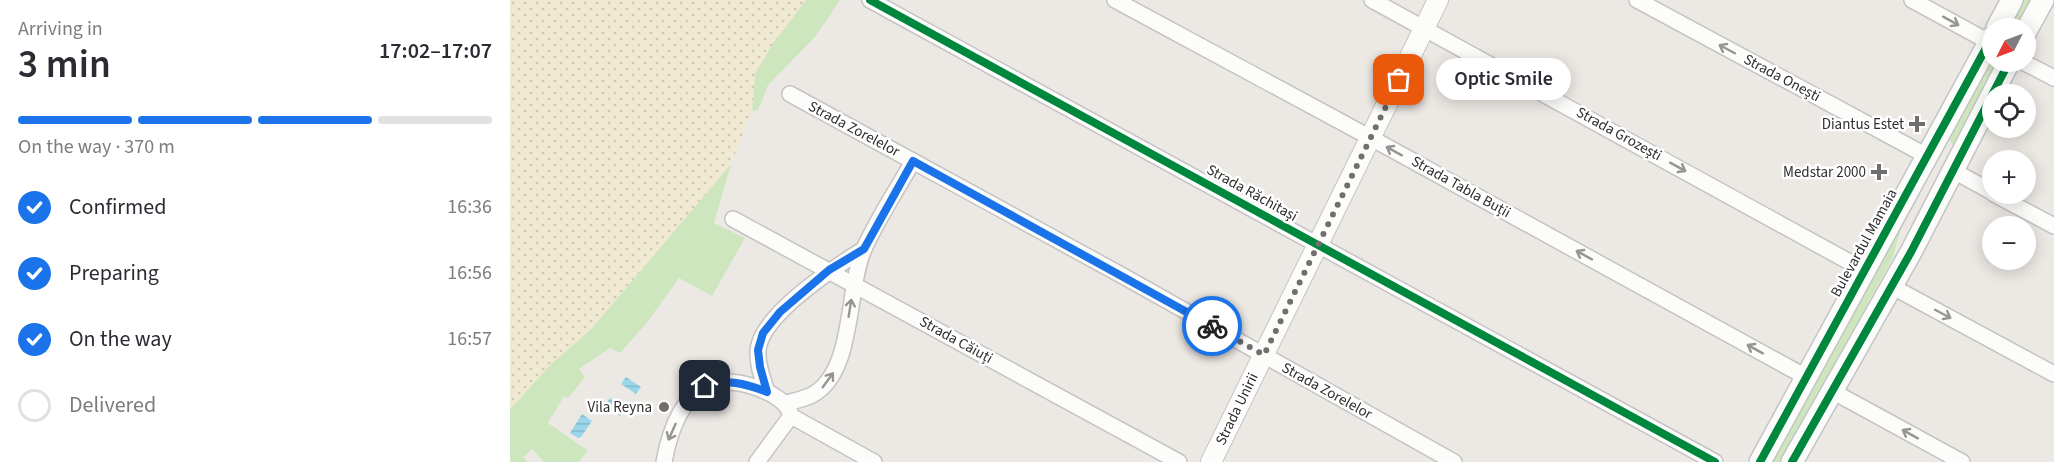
<!DOCTYPE html>
<html lang="en">
<head>
<meta charset="utf-8">
<style>
	:root { --surface:#fff; --page:#f7f7f7; --text:#2b2b33; --muted:#7c7c81; --line:#e1e1e2; --accent:#1a73e8 }
	body { margin:0; font-family:"Source Sans 3",sans-serif; background:var(--page); color:var(--text); height:100vh; display:flex; flex-direction:column; font-size:22px; white-space:nowrap }
	* { box-sizing:border-box; margin:0 }
	p { font-size:20px; color:var(--muted) }
	.icon { flex:none; width:33px; height:33px; fill:none; stroke:currentColor; stroke-width:2; stroke-linecap:round; stroke-linejoin:round }
	.map { position:relative; flex:1; overflow:hidden }
	.drawer { display:flex; flex-direction:column; background:var(--surface); width:510px }
	.drawer>* { flex:none }
	.needle { width:39px; rotate:228deg }
	.buttons { position:absolute; left:1472px; top:18px; display:grid; gap:12px }
	.buttons a { display:grid; place-items:center; width:54px; height:54px; border-radius:50%; background:var(--surface); box-shadow:0 3px 15px #0003; font-size:30px }
	.pin { position:absolute; display:grid; place-items:center; width:51px; height:51px; color:#fff; margin:-26px; border-radius:12px; box-shadow:0 3px 9px #0006 }
	.courier { position:absolute; display:grid; place-items:center; width:60px; height:60px; margin:-30px; border:4px solid #1a73e8; border-radius:50%; background:#fff; color:#222; box-shadow:0 2px 8px #0007 }
	.bubble { position:absolute; height:42px; border-radius:21px; background:var(--surface); box-shadow:0 3px 15px #0003; font-size:20px; font-weight:600; line-height:42px; text-align:center }
	.head em { font-style:normal; font-weight:600 }
	.head div { display:flex; flex-direction:column-reverse }
	.head { display:flex; align-items:center; justify-content:space-between; height:102px; padding:0 18px }
	h1 { font-size:39px; font-weight:600; line-height:45px }
	.bar { display:grid; grid-template-columns:repeat(4,1fr); gap:9px 6px; align-content:center; height:72px; padding:0 18px }
	.bar i { height:8px; border-radius:4px; background:var(--line) }
	.bar .active { background:var(--accent) }
	.bar p { grid-column:span 4 }
	ol { padding:0 18px; list-style:none }
	li { display:flex; align-items:center; gap:18px; height:66px }
	li p { margin-inline-start:auto }
	li .icon { padding:6px; border-radius:50%; background:var(--accent); color:#fff; stroke-width:4 }
	li:last-child { color:var(--muted) }
	li i { width:33px; height:33px; border:3px solid var(--line); border-radius:50% }
	main { display:flex; flex:1; min-height:0 }
	.map>svg:first-child { display:block }
</style>
</head>
<body>
<main>
<section class="drawer">
<div class="head"><div><h1>3 min</h1><p>Arriving in</p></div><em>17:02–17:07</em></div>
<div class="bar"><i class="active"></i><i class="active"></i><i class="active"></i><i></i><p>On the way · 370 m</p></div>
<ol>
<li><svg class="icon" aria-label="check" viewBox="0 0 24 24"><path d="M5 12l5 5 9-10"/></svg>Confirmed<p>16:36</p></li>
<li><svg class="icon" aria-label="check" viewBox="0 0 24 24"><path d="M5 12l5 5 9-10"/></svg>Preparing<p>16:56</p></li>
<li><svg class="icon" aria-label="check" viewBox="0 0 24 24"><path d="M5 12l5 5 9-10"/></svg>On the way<p>16:57</p></li>
<li><i></i>Delivered</li>
</ol>
</section>
<div class="map">
<svg width="1544" height="462" viewBox="0 0 1544 462">
	<defs>
		<pattern id="sand-dots" width="8" height="8" patternUnits="userSpaceOnUse" patternTransform="scale(1.5)"><rect width="8" height="8" fill="#f0ead3"/><path d="M2 2h.1M6 6h.1" fill="none" stroke="#cec9b5" stroke-width="1.8" stroke-linecap="round"/></pattern>
		<pattern id="water-rules" width="6" height="5" patternUnits="userSpaceOnUse" patternTransform="scale(1.5)"><rect width="6" height="5" fill="#99d6ec"/><path d="M0 2.5h6" fill="none" stroke="#84b8cb"/></pattern>
	</defs>
	<rect width="100%" height="100%" fill="#ece8e4"/>
	<g fill="#cee6be">
		<polygon points="296,0 330,0 305,37 258,85 248,110 242,111 245,74 263,43"/>
		<polygon points="1509,0 1525,0 1510,28 1494,28"/>
		<polygon points="1482,50 1482,62 1492,62 1445,147 1438,139"/>
		<polygon points="221,164 204,223 235,238 202,296 169,278 135,325 110,353 100,348 69,369 75,377 58,398 54,396 38,423 78,451 68,462 34,462 22,449 13,457 17,462 0,462 0,409 40,365 82,328"/>
		<polygon points="1413,178 1417,180 1391,229 1383,257 1272,462 1255,462"/>
	</g>
	<polygon fill="url(#sand-dots)" points="0,0 296,0 263,43 245,74 242,111 221,164 82,328 40,365 0,409"/>
	<g fill="url(#water-rules)">
		<polygon points="116,377 131,387 126,394 111,384"/>
		<polygon points="100,398 115,409 110,416 95,405"/>
		<polygon points="72,414 82,421 71,437 68,438 60,433"/>
	</g>
	<g fill="none" stroke-linecap="round" stroke-linejoin="round">
		<g stroke="#c5c4c5" stroke-width="18">
			<g id="minor">
				<polyline points="360,0 1205,462"/>
				<polyline points="605,0 861,138 1296,377"/>
				<polyline points="862,0 1354,270"/>
				<polyline points="1127,0 1417,156"/>
				<polyline points="1402,0 1479,42"/>
				<polyline points="1513,62 1544,78"/>
				<polyline points="280,94 613,276 944,462"/>
				<polyline points="1442,170 1482,192"/>
				<polyline points="1484,194 1544,226"/>
				<polyline points="223,219 669,462"/>
				<polyline points="1381,286 1544,374"/>
				<polyline points="1322,391 1452,462"/>
				<path d="M257,392C253,379 247,365 248,351C250,315 325,267 354,249"/>
				<path d="M276,403C284,401 294,399 302,395C345,372 336,290 354,249C368,218 387,190 403,161"/>
				<polyline points="281,416 364,462"/>
				<path d="M154,462C159,434 169,401 196,386C217,374 277,391 281,416"/>
				<polyline points="247,462 281,416"/>
			</g>
		</g>
		<g stroke="#c5c4c5" stroke-width="22">
			<polyline id="tertiary" points="701,462 928,0"/>
		</g>
		<g stroke="#c5c4c5" stroke-width="24">
			<g id="secondary">
				<polyline points="1487,28 1502,0"/>
				<polyline points="1515,33 1533,0"/>
				<polyline points="1250,462 1482,37"/>
				<polyline points="1282,462 1401,252 1499,62"/>
			</g>
		</g>
		<use href="#minor" stroke="#fcfcfb" stroke-width="15"/>
		<use href="#tertiary" stroke="#fcfcfb" stroke-width="20"/>
		<use href="#secondary" stroke="#fcfcfb" stroke-width="21"/>
		<g stroke="#fff" stroke-width="11">
			<g id="cycleway">
				<polyline points="360,0 1205,462"/>
				<polyline points="1250,462 1482,37"/>
				<polyline points="1282,462 1401,252 1499,62"/>
			</g>
		</g>
		<use href="#cycleway" stroke="#00873e" stroke-width="8"/>
	</g>
	<defs><path id="oneway-shaft" d="M-6 0H5M1.5-3L5.5 0L1.5 3" fill="none" stroke-width="1.6" stroke-linecap="round" stroke-linejoin="round" transform="scale(1.5)"/></defs>
	<g stroke="#959594">
		<use href="#oneway-shaft" transform="translate(1441 21) rotate(29)"/>
		<use href="#oneway-shaft" transform="translate(1217 49) rotate(-152)"/>
		<use href="#oneway-shaft" transform="translate(884 151) rotate(-151)"/>
		<use href="#oneway-shaft" transform="translate(1168 167) rotate(29)"/>
		<use href="#oneway-shaft" transform="translate(1074 255) rotate(-151)"/>
		<use href="#oneway-shaft" transform="translate(340 308) rotate(-81)"/>
		<use href="#oneway-shaft" transform="translate(1433 314) rotate(28)"/>
		<use href="#oneway-shaft" transform="translate(1245 349) rotate(-151)"/>
		<use href="#oneway-shaft" transform="translate(318 380) rotate(-54)"/>
		<use href="#oneway-shaft" transform="translate(162 432) rotate(114)"/>
		<use href="#oneway-shaft" transform="translate(1400 434) rotate(-151)"/>
	</g>
	<g fill="none" stroke-linecap="round" stroke-linejoin="round">
		<polyline stroke="#706f6e" stroke-width="6" stroke-dasharray="0 10.8" points="702,326 754,355 889,80"/>
		<path stroke="#1a73e8" stroke-width="8" d="M195,386C215,378 237,384 257,392L250,367L248,350L253,333L270,312L319,270L354,249L403,161L702,326"/>
	</g>
	<g fill="#706f6e" stroke="#fff" stroke-width="2">
		<path d="M1404 115h6v6h6v6h-6v6h-6v-6h-6v-6h6z"/>
		<path d="M1366 163h6v6h6v6h-6v6h-6v-6h-6v-6h6z"/>
		<circle cx="154" cy="407" r="6"/>
	</g>
	<g text-anchor="middle" dominant-baseline="central" stroke-width="5" stroke-linejoin="round" paint-order="stroke">
		<g font-size="15" fill="#2e2e2e" stroke="#fff">
			<text transform="translate(1272 78) rotate(28)">Strada Onești</text>
			<text transform="translate(344 129) rotate(28)">Strada Zorelelor</text>
			<text transform="translate(1109 134) rotate(29)">Strada Grozești</text>
			<text transform="translate(951 187) rotate(29)">Strada Tabla Buții</text>
			<text transform="translate(742 193) rotate(29)">Strada Răchitași</text>
			<text transform="translate(1354 243) rotate(-61)">Bulevardul Mamaia</text>
			<text transform="translate(446 340) rotate(29)">Strada Căiuți</text>
			<text transform="translate(817 391) rotate(29)">Strada Zorelelor</text>
			<text transform="translate(727 409) rotate(-64)">Strada Unirii</text>
		</g>
		<g font-size="15" fill="#2e2e2e" stroke="#fff" text-anchor="end">
			<text x="1394" y="124">Diantus Estet</text>
			<text x="1356" y="172">Medstar 2000</text>
			<text x="142" y="407">Vila Reyna</text>
		</g>
	</g>
</svg>
<div class="buttons">
<a><svg class="needle" viewBox="-14 -14 28 28"><path d="M0-13l5 13h-10z" fill="#e53935"/><path d="M0 13l5-13h-10z" fill="#7c7c81"/></svg></a>
<a><svg class="icon" aria-label="locate" viewBox="0 0 24 24"><circle cx="12" cy="12" r="6"/><path d="M12 2v4M12 18v4M2 12h4M18 12h4"/></svg></a>
<a>+</a>
<a>−</a>
</div>
<div class="pin" style="left:889px;top:80px;background:#ea580c"><svg class="icon" aria-label="bag" viewBox="0 0 24 24"><path d="M5 8h14l-1 12H6zM9 8a3 3 0 0 1 6 0"/></svg></div>
<div class="pin" style="left:195px;top:386px;background:#1f2937"><svg class="icon" aria-label="home" viewBox="0 0 24 24"><path d="M3 11l9-7 9 7M6 9v11h12V9"/></svg></div>
<div class="courier" style="left:702px;top:326px"><svg class="icon" aria-label="bike" viewBox="0 0 24 24"><circle cx="6" cy="16" r="4"/><circle cx="18" cy="16" r="4"/><path d="M6 16l4-8h5l3 8M10 8l3 8H6M13 5h3"/></svg></div>
<div class="bubble" style="left:926px;top:58px;width:135px">Optic Smile</div>
</div>
</main>
</body>
</html>
